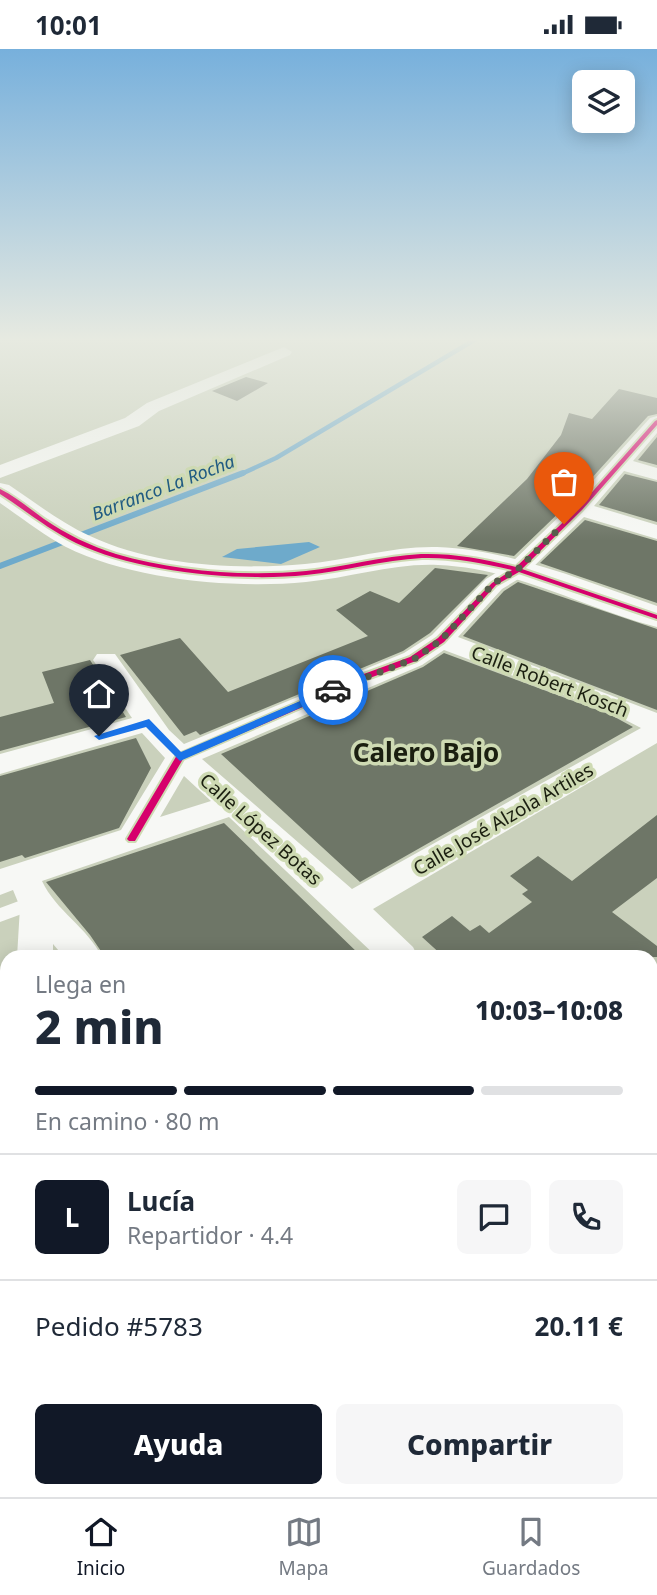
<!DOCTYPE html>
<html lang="es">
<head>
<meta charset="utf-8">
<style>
	:root { --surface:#fff; --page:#f6f6f7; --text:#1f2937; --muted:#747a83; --line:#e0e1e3; --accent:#111827 }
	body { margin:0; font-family:"Noto Sans",sans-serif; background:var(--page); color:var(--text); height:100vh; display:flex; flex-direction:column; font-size:26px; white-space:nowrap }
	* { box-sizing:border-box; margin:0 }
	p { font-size:23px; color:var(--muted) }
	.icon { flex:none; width:38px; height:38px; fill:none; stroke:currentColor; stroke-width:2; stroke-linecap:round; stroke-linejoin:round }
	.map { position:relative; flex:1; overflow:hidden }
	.details { position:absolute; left:0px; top:901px; width:658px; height:548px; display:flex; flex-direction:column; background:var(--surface); border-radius:21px 21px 0 0; box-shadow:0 4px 18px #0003 }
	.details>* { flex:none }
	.controls { position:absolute; left:572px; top:21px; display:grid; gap:14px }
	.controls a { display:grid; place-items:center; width:63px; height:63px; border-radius:10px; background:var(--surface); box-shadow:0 4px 18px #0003; font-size:35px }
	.pin { position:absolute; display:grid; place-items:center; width:60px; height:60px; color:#fff; margin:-72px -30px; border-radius:50% 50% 50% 0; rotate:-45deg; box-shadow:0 0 7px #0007 }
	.pin .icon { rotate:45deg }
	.courier { position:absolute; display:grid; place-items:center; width:70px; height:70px; margin:-35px; border:5px solid #1a73e8; border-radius:50%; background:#fff; color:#222; box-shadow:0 2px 9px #0007 }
	.summary em { font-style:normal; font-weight:800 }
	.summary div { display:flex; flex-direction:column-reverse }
	.summary { display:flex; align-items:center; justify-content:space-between; height:119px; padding:0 35px }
	h1 { font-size:46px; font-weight:800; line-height:52px }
	.bar { display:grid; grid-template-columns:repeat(4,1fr); gap:10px 7px; align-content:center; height:84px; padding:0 35px }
	.bar i { height:9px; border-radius:5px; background:var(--line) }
	.bar .on { background:var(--accent) }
	.bar p { grid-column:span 4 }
	.line { display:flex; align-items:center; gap:18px; padding:0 35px; border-top:2px solid var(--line) }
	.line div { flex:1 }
	.round { display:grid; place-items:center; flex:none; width:74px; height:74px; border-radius:10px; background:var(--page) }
	.action { display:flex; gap:14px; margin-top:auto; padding:14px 35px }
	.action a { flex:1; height:80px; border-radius:10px; background:var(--accent); color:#fff; font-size:28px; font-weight:800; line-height:80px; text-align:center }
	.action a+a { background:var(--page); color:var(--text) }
	.status { display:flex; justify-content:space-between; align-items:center; height:49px; padding:0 35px; background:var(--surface); direction:ltr }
	.status svg { height:19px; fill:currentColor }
	.menu { display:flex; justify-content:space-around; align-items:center; height:98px; border-top:2px solid var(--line); background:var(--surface); font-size:19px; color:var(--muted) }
	.menu a { display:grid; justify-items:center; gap:4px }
	.menu .on { color:var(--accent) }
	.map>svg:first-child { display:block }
</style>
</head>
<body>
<div class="status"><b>10:01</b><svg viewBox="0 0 49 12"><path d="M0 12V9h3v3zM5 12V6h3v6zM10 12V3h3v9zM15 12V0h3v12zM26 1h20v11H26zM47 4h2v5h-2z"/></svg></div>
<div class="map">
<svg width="657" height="1448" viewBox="0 0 657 1448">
	<rect width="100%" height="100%" fill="#cad1bc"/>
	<polygon fill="#6eaacb" points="309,493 320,498 281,515 222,508 237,500"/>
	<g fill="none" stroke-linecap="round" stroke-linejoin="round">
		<polyline stroke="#6eaacb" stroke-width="4.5" points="239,426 276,409 476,290"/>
		<polyline stroke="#6eaacb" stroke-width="6" points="0,517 243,424"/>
	</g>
	<g fill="#6e7667">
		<polygon points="246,328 268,334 237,352 212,342"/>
		<polygon points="619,340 657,349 657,365 648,367 570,453 514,507 457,497 527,430 561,386 569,364 592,370"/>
		<polygon points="657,388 657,416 638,411"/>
		<polygon points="625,425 657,433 657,473 599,456"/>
		<polygon points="585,471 657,492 657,554 540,514"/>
		<polygon points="435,519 488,526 430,584 403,602 200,686 196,682 184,687 120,606 180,589 228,643 368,587 336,561 370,542 399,554"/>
		<polygon points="518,533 657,580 657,661 463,587 504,542"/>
		<polygon points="444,604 611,666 633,678 360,833 221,705 423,618"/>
		<polygon points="90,611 126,668 0,702 0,668 54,654 42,623"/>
		<polygon points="136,689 151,719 119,779 25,809 22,806 0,813 0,727"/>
		<polygon points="657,766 657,829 612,863 657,897 657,908 444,908 422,888 452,867 470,882 480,876 489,884 532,853 522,845 528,841 510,827 538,807 572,832"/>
		<polygon points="224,774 362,908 105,908 90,886 46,833"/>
	</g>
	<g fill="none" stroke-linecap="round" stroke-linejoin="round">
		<g fill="#f7f8f5" fill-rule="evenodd">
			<polygon points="35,846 41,848 44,853 41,858 0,873 0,859"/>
			<polygon points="7,1329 7,1355 0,1358 0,1332"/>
		</g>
		<g fill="#f7f8f5" fill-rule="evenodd">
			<polygon points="284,298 292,303 290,306 159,362 139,377 0,429 0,416 125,369 147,354"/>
			<path d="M657,367V384L633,412L657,419V431L624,422L594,457L657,476V490L584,468L525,526L502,540L458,588L657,664V694L373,860L413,898L418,908H377L229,768L42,832C56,862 87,878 102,908H64L53,895V908H17L20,858L13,841L0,846V820L121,781L165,709L142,684L0,725V705L132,669L93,611L97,605H115L169,681L184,695L404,604L432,586L486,530L509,516L572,455L650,369ZM444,601L612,664L641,679L352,840L202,710L422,616ZM184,727L211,752L160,768Z"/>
			<polygon points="651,1123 657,1125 657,1172 651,1169"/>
		</g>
		<path fill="#f7f8f5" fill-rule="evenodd" d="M0,434L9,436C36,454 61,474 90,487C154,517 236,521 305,515C349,511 392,497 437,498C513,501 586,533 657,557V578C583,559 516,519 438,516C393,514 350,529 306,533C234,540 132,531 66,498C43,486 22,469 0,454Z"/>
		<g stroke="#cedab3" stroke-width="4">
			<path id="cycleway" d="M657,371V376L582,461L522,520L657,566V570L519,523L496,536L444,593L416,612L367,630L183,710L135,792H129L127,790L177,706L361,626L410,608L438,589L492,534L512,521C483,514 453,508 422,509C383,511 345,522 306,526C240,533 136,523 76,494C49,481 25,461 0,445V440C16,448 30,460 44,470C66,485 90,497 116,505C174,522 245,528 306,522C344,518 382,507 421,505C453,504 485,510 516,518L578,459L655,372Z"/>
		</g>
		<use href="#cycleway" fill="#d6006c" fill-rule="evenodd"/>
	</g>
	<linearGradient id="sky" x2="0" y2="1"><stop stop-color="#77b0dc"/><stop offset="0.59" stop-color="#e7eae1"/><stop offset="1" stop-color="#e7eae1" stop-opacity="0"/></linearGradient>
	<rect width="657" height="492" fill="url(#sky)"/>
	<polygon fill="#1a73e8" points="333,638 338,641 336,643 180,712 146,678 99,691 94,687 149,670 181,703"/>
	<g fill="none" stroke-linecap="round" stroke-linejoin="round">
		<polyline stroke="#585d4c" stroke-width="7" stroke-dasharray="0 12.6" points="333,641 414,610 441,591 494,534 517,521 564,475"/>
	</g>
	<g text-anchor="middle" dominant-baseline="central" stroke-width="7" stroke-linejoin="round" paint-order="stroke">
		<g font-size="18" font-style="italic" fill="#205b82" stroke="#cedab3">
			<text transform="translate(163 438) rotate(-21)">Barranco La Rocha</text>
		</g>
		<g font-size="19" fill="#1b1f10" stroke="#cedab3">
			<text transform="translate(550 632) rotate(21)">Calle Robert Kosch</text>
			<text transform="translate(503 770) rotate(-30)">Calle José Alzola Artiles</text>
			<text transform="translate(261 780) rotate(42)">Calle López Botas</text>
		</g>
		<g font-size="26" font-weight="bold" fill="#1b1f10" stroke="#cedab3">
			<text x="426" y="703">Calero Bajo</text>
		</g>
	</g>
</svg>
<div class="controls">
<a><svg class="icon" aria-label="layers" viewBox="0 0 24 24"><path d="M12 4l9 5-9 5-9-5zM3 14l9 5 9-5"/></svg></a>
</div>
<div class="pin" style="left:564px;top:475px;background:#ea580c"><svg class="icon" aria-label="bag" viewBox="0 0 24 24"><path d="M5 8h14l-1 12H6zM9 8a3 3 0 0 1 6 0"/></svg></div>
<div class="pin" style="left:99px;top:687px;background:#1f2937"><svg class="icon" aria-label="home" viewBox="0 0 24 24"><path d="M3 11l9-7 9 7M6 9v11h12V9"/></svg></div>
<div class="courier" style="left:333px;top:641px"><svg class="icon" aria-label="car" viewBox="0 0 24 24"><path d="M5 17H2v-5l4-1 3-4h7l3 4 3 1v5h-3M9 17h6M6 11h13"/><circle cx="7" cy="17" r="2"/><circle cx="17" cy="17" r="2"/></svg></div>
<section class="details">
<div class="summary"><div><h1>2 min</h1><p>Llega en</p></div><em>10:03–10:08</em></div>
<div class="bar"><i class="on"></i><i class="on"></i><i class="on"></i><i></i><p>En camino · 80 m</p></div>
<div class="line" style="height:126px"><b class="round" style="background:var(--accent);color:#fff">L</b><div><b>Lucía</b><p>Repartidor · 4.4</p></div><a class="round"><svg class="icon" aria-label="chat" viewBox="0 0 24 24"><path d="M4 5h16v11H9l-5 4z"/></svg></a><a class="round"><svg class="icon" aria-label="phone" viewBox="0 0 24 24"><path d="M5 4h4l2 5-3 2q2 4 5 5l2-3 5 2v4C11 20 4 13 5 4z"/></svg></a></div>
<div class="line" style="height:91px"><div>Pedido #5783</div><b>20.11 €</b></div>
<div class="action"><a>Ayuda</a><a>Compartir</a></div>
</section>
</div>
<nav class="menu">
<a class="on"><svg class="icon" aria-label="home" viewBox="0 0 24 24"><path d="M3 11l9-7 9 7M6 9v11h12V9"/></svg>Inicio</a>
<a><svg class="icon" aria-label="map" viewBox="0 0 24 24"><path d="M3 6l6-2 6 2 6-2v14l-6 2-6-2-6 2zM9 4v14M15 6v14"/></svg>Mapa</a>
<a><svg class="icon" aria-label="saved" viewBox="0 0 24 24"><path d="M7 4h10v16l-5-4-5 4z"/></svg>Guardados</a>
</nav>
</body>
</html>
